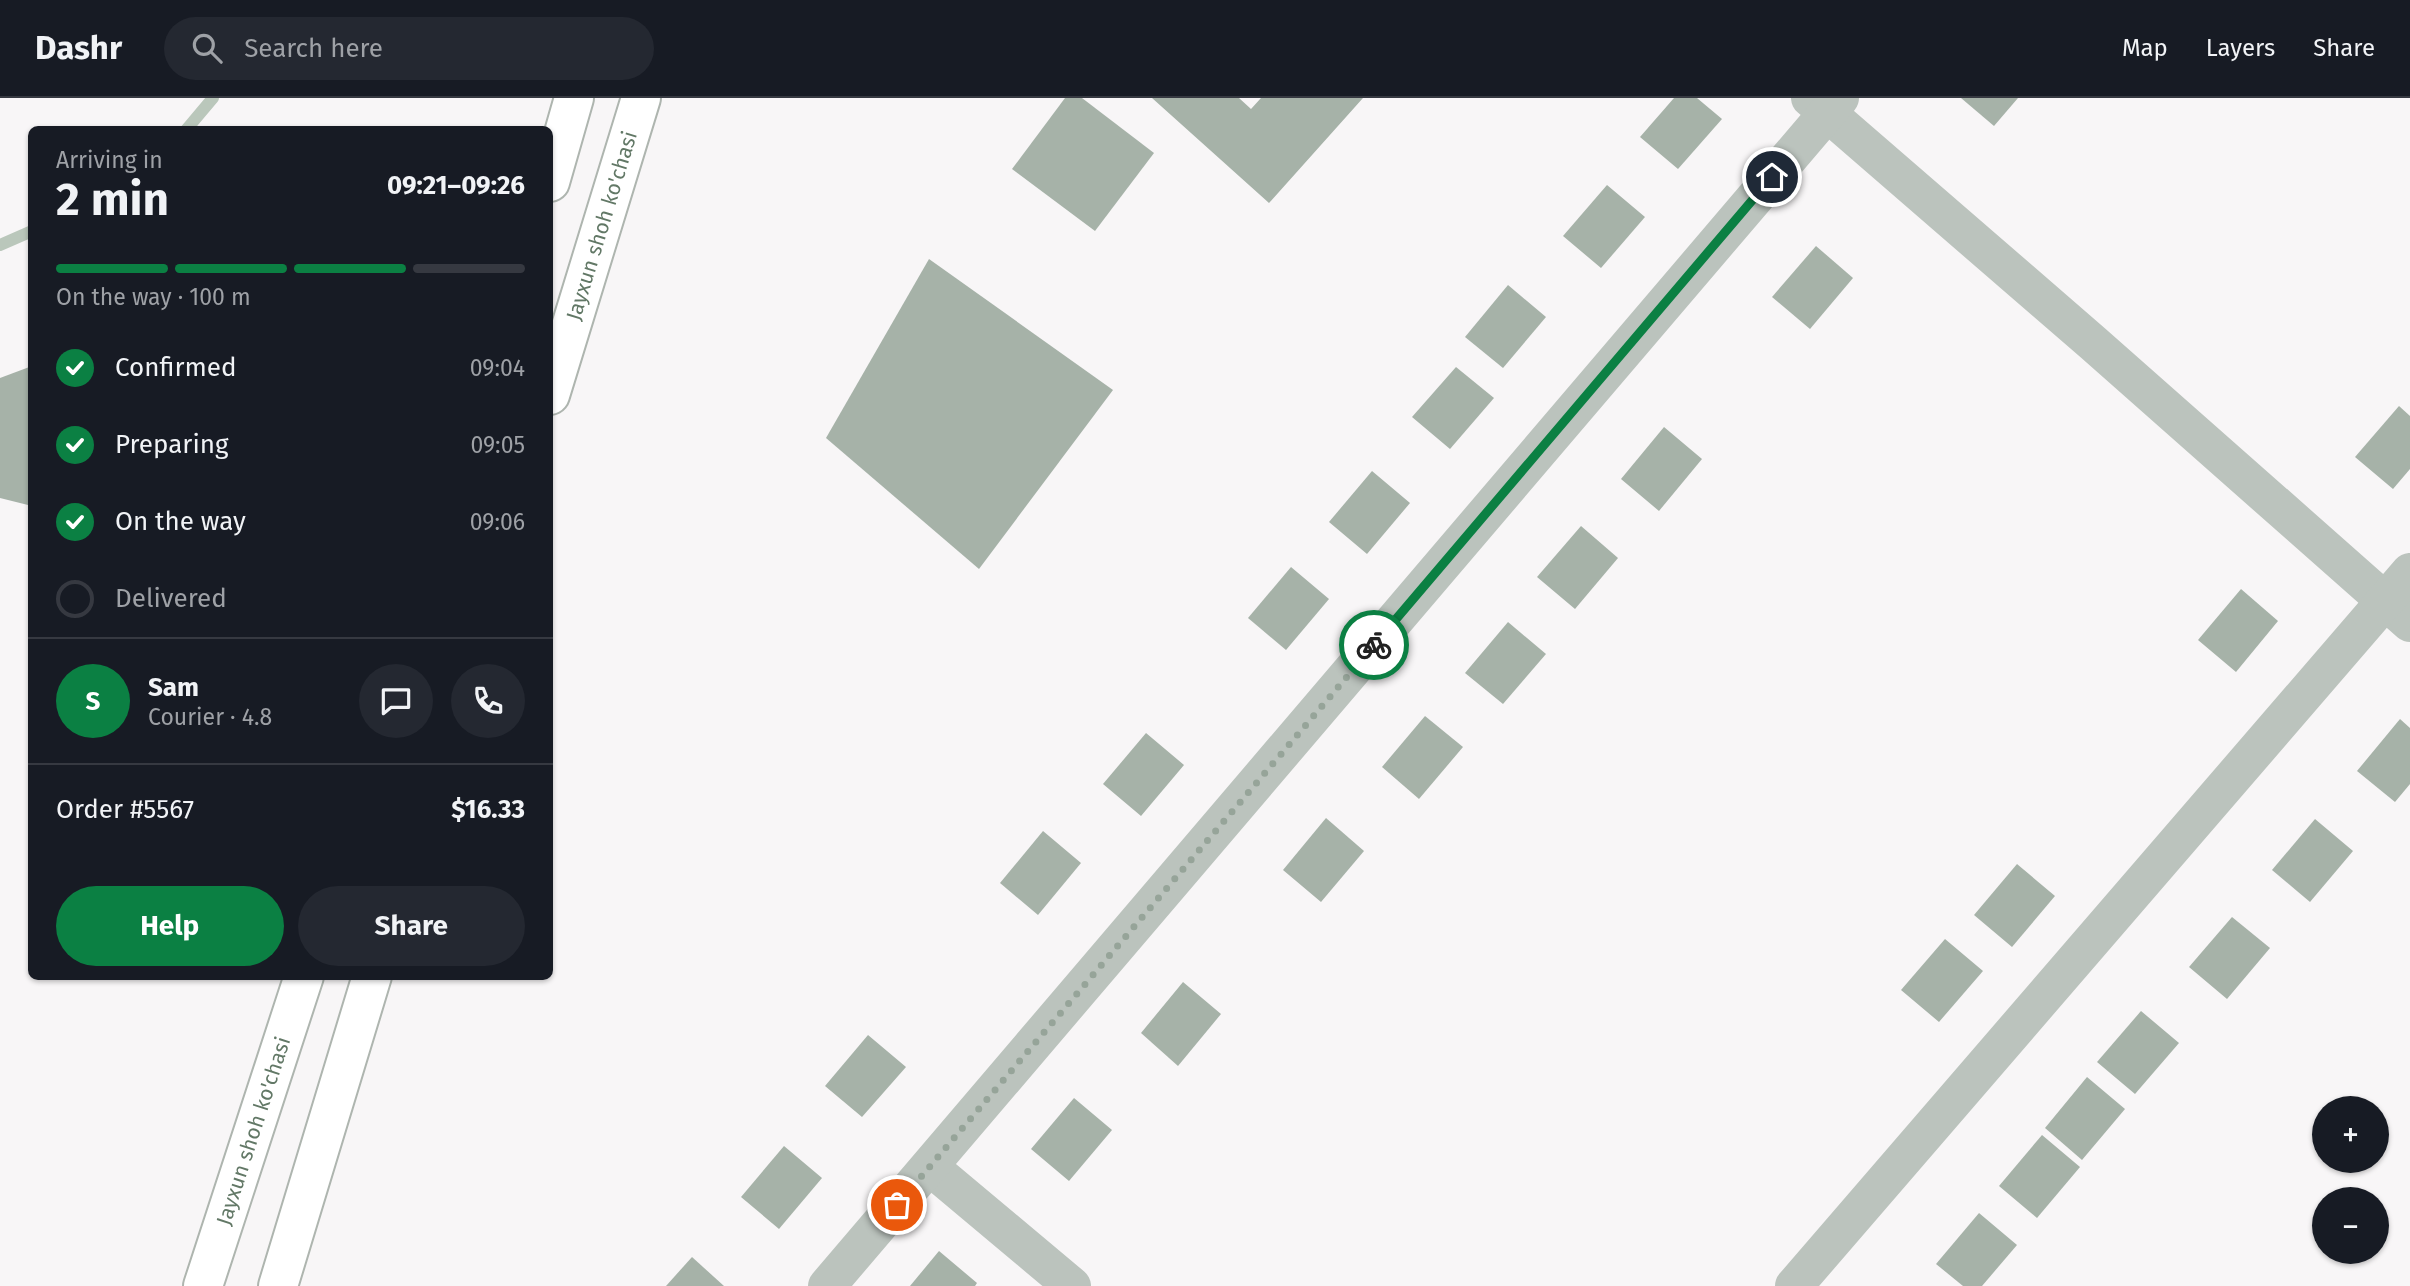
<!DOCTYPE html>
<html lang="en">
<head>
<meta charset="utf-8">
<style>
	:root { --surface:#171b24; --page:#242831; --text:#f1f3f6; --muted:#9ea1a6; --line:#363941; --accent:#0b8043 }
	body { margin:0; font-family:"Fira Sans",sans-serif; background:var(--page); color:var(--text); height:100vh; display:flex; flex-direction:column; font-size:26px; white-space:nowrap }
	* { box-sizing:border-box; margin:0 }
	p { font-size:23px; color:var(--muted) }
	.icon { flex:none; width:38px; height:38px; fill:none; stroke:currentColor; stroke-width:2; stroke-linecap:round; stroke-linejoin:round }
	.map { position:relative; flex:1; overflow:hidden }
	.side { position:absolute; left:28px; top:28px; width:525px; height:854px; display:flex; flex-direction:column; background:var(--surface); border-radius:10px; box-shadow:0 2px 5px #0004 }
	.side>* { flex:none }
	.controls { position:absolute; left:2312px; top:998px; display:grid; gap:14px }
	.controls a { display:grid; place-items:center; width:77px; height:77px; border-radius:50%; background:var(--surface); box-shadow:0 2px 5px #0004; font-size:35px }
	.pin { position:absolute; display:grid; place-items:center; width:60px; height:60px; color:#fff; margin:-30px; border:4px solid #fff; border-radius:50%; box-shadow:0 2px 7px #0007 }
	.courier { position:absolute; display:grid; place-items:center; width:70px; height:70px; margin:-35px; border:5px solid #0b8043; border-radius:50%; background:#fff; color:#222; box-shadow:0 2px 9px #0007 }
	.head em { font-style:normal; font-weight:700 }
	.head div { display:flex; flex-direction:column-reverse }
	.head { display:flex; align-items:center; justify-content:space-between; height:119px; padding:0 28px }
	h1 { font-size:46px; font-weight:700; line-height:52px }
	.bar { display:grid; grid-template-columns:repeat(4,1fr); gap:10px 7px; align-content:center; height:84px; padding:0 28px }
	.bar i { height:9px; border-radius:5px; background:var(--line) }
	.bar .current { background:var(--accent) }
	.bar p { grid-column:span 4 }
	.line { display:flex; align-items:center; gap:18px; padding:0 28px; border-top:2px solid var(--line) }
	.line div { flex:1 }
	.round { display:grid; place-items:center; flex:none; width:74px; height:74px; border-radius:37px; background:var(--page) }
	ol { padding:0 28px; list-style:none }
	li { display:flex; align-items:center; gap:21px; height:77px }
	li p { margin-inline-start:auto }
	li .icon { padding:7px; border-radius:50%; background:var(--accent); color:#fff; stroke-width:4 }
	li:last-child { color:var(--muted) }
	li i { width:38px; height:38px; border:4px solid var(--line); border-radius:50% }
	.cta { display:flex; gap:14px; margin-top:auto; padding:14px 28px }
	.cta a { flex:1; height:80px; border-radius:42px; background:var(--accent); color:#fff; font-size:28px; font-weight:700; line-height:80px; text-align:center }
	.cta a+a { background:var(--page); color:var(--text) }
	header { display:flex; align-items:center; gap:42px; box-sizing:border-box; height:98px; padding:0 35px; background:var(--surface); border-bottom:2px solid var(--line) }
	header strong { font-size:33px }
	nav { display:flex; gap:38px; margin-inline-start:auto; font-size:24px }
	.search { width:490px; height:63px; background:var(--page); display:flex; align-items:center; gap:18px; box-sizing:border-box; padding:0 24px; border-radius:38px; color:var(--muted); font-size:26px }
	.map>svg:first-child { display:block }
</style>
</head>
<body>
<header>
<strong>Dashr</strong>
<div class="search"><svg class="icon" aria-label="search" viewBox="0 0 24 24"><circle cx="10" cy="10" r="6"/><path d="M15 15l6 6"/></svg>Search here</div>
<nav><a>Map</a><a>Layers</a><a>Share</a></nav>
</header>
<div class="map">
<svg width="2410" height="1188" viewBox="0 0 2410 1188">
	<rect width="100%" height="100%" fill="#f8f6f7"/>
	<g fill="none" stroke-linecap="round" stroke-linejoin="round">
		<g stroke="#bac7bb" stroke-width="12">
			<polyline points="186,32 213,0"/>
			<polyline points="0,147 32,133"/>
		</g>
	</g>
	<g fill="#a6b2a8">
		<polygon points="1065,0 1082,0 1154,55 1095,133 1012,71"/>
		<polygon points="1152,0 1239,0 1251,11 1261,0 1363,0 1269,105"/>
		<polygon points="1674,0 1697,0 1722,21 1678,71 1640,39"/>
		<polygon points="1961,0 2018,0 1994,28"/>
		<polygon points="1607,87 1645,119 1601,170 1563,138"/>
		<polygon points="1816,148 1853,180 1810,231 1772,199"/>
		<polygon points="929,161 1113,292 979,471 826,340"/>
		<polygon points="1508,187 1546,219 1503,270 1465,239"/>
		<polygon points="32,268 32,408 0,400 0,280"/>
		<polygon points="1456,269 1494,300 1450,351 1412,319"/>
		<polygon points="2399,308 2410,318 2410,371 2393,391 2355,359"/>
		<polygon points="1664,329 1702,361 1659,413 1621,381"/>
		<polygon points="1372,373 1410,405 1367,456 1329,424"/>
		<polygon points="1581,428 1618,460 1575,511 1537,479"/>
		<polygon points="1291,469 1329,501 1286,552 1248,520"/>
		<polygon points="2241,491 2278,523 2236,574 2198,542"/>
		<polygon points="1508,524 1546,556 1503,606 1465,575"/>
		<polygon points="1425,618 1463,649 1419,701 1382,669"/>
		<polygon points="2400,621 2410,630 2410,686 2395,704 2357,673"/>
		<polygon points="1146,635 1184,667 1141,718 1103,686"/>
		<polygon points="1326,720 1364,753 1321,804 1283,772"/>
		<polygon points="2315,721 2353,753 2310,804 2272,772"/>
		<polygon points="1043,733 1081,765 1038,817 1000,785"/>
		<polygon points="2017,766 2055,798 2012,849 1974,817"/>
		<polygon points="2232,819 2270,850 2227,901 2189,869"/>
		<polygon points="1945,841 1983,873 1939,924 1901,892"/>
		<polygon points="1183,884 1221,916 1178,968 1141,935"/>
		<polygon points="2141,913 2179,945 2135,996 2097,964"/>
		<polygon points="868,937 906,969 862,1019 825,988"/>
		<polygon points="2087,979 2125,1011 2082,1062 2045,1030"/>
		<polygon points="1074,1000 1112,1032 1069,1083 1031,1051"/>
		<polygon points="2042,1037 2080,1069 2037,1120 1999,1088"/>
		<polygon points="784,1048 822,1080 779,1131 741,1099"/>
		<polygon points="1979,1115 2017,1147 1982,1188 1963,1188 1936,1166"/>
		<polygon points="939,1153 977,1185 975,1188 910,1188"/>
		<polygon points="692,1159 724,1188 666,1188"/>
	</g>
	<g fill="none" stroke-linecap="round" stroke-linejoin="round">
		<g stroke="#aeb5af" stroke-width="42">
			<g id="trunk">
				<polyline points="550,84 574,0"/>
				<path id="s1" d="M550,297L641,0"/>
				<path id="s2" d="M203,1188L304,878"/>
				<polyline points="278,1188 372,878"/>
			</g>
		</g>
		<g stroke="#bbc3bd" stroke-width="38">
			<polyline points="1810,0 2093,245 2410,525"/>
			<polyline points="930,1069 1072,1188"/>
			<polyline points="827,1188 1840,0"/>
			<polyline points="1794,1188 2410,474"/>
		</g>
		<use href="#trunk" stroke="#fff" stroke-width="38"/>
	</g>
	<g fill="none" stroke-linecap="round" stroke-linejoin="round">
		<polyline stroke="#96a499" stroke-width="7" stroke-dasharray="0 12.6" points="897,1107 1374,547"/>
		<polyline stroke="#0b8043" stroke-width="9" points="1374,547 1772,79"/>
	</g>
	<g text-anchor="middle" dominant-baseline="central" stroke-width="7" stroke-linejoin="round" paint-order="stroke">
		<g font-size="21" fill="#627866" stroke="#fff">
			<text stroke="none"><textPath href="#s1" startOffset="177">Jayxun shoh ko'chasi</textPath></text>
			<text stroke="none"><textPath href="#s2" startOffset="163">Jayxun shoh ko'chasi</textPath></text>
		</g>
	</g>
</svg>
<div class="controls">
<a>+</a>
<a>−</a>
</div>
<div class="pin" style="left:897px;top:1107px;background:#ea580c"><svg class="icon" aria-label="bag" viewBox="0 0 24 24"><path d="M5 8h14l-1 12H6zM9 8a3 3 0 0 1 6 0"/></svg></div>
<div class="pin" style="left:1772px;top:79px;background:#1f2937"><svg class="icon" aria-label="home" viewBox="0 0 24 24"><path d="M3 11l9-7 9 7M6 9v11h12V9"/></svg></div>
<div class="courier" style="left:1374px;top:547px"><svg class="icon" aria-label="bike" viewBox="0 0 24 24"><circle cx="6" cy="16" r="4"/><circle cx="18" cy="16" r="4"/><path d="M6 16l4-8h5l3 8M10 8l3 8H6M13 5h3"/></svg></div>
<section class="side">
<div class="head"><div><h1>2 min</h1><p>Arriving in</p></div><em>09:21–09:26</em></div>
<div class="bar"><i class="current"></i><i class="current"></i><i class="current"></i><i></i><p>On the way · 100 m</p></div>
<ol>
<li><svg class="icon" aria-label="check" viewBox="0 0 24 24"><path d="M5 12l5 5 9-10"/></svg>Confirmed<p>09:04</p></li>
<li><svg class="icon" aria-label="check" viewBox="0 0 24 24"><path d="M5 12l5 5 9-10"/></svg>Preparing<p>09:05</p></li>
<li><svg class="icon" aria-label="check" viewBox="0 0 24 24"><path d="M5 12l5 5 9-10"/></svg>On the way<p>09:06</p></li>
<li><i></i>Delivered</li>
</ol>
<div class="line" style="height:126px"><b class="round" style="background:var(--accent);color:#fff">S</b><div><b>Sam</b><p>Courier · 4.8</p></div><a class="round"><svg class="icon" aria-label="chat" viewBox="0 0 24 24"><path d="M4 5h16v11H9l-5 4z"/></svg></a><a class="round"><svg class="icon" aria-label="phone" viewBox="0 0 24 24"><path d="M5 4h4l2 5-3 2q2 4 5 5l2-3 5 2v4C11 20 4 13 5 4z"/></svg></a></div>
<div class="line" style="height:91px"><div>Order #5567</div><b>$16.33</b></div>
<div class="cta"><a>Help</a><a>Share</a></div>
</section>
</div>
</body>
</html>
